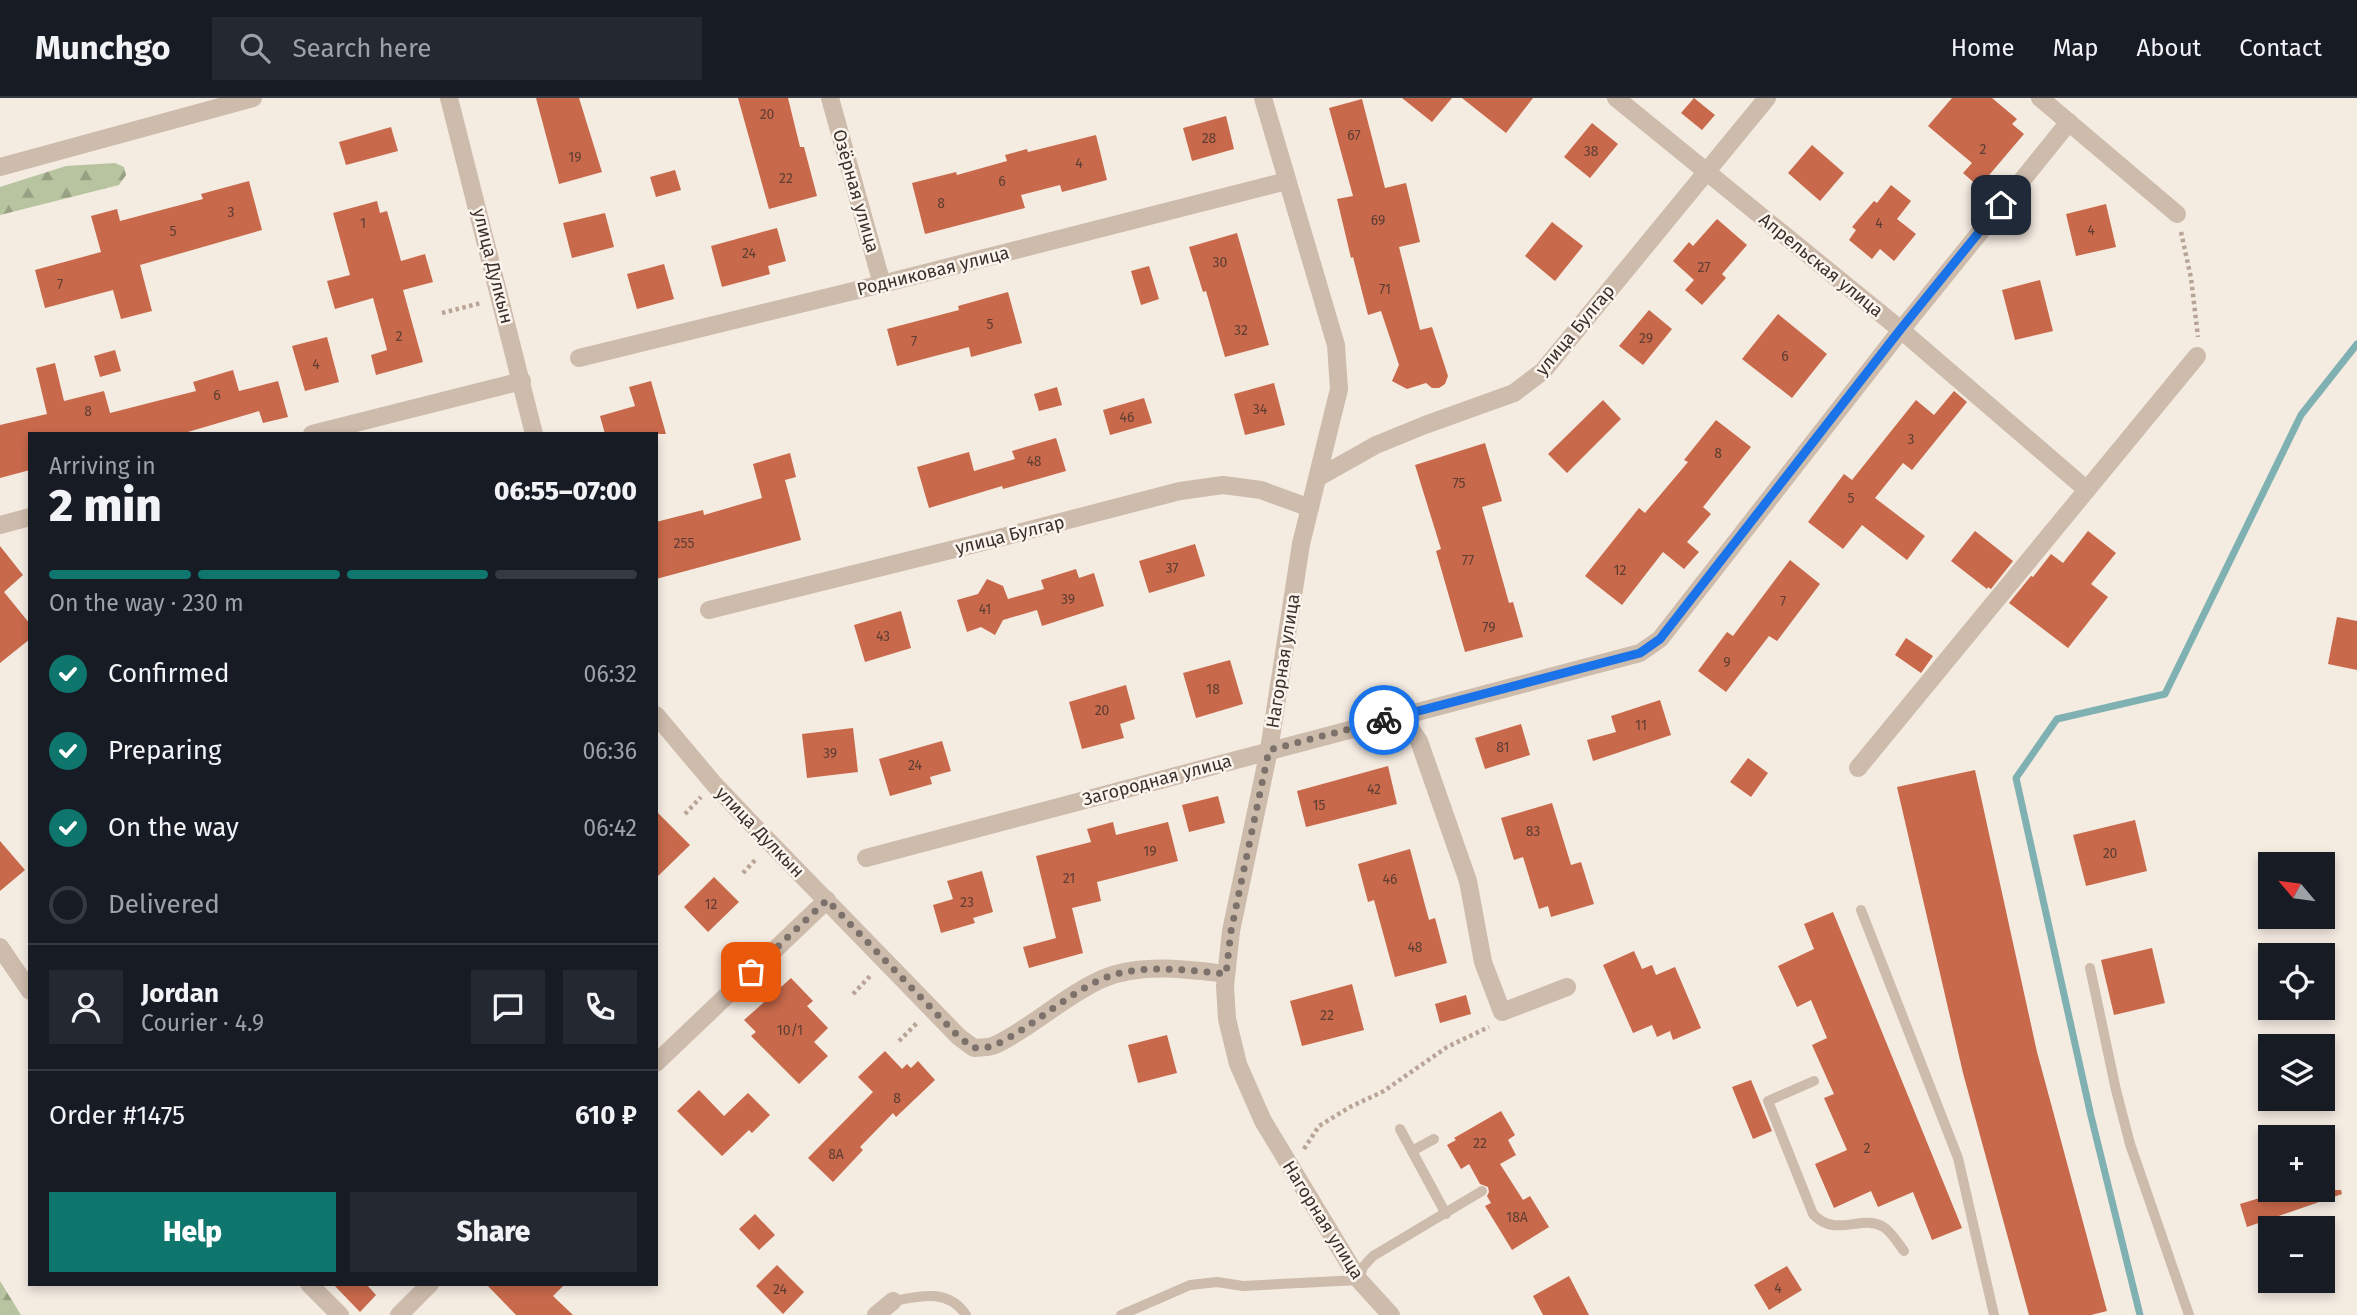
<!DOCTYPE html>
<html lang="en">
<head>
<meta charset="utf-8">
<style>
	:root { --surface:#171b24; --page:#242831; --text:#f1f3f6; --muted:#9ea1a6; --line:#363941; --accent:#0f766e }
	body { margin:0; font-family:"Fira Sans",sans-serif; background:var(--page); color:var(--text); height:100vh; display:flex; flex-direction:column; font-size:26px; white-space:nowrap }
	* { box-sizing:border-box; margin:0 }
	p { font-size:23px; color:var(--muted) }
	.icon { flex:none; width:38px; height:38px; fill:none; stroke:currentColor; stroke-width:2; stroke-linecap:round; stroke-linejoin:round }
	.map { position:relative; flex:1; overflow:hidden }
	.side { position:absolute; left:28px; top:334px; width:630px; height:854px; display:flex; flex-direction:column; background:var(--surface); border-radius:0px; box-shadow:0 4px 10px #0003 }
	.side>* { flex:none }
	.needle { width:46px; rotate:299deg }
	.controls { position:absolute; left:2258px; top:754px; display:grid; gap:14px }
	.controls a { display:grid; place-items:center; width:77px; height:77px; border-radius:0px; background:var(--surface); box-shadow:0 4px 10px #0003; font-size:35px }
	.pin { position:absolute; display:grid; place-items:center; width:60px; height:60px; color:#fff; margin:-30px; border-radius:14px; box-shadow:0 4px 10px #0006 }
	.courier { position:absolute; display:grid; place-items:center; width:70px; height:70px; margin:-35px; border:5px solid #1a73e8; border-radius:50%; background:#fff; color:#222; box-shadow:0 2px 9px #0007 }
	.head em { font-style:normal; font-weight:800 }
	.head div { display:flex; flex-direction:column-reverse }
	.head { display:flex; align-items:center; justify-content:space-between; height:119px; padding:0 21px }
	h1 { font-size:46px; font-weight:800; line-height:52px }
	.bar { display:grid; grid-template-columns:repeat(4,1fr); gap:10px 7px; align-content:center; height:84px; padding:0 21px }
	.bar i { height:9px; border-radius:5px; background:var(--line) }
	.bar .active { background:var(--accent) }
	.bar p { grid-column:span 4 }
	.line { display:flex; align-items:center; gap:18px; padding:0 21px; border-top:2px solid var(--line) }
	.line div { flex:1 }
	.round { display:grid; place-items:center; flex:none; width:74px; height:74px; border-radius:0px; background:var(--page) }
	ol { padding:0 21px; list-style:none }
	li { display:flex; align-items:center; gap:21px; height:77px }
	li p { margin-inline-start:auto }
	li .icon { padding:7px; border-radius:50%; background:var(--accent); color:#fff; stroke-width:4 }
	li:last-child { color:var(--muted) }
	li i { width:38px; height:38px; border:4px solid var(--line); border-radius:50% }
	.cta { display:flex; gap:14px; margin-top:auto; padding:14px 21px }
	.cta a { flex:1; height:80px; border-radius:0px; background:var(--accent); color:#fff; font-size:28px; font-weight:800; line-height:80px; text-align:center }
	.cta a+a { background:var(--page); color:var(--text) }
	header { display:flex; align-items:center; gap:42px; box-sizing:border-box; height:98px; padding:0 35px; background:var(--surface); border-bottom:2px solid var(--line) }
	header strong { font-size:33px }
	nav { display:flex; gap:38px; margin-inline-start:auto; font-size:24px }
	.search { width:490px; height:63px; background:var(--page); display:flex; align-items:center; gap:18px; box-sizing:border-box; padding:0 24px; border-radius:0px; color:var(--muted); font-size:26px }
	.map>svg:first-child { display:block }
</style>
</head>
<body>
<header>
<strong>Munchgo</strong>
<div class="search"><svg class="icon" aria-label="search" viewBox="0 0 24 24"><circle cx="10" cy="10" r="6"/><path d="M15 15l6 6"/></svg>Search here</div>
<nav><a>Home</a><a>Map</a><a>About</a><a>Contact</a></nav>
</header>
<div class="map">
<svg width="2357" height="1217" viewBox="0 0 2357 1217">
	<defs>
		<pattern id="forest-firs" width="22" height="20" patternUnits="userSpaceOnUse" patternTransform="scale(1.75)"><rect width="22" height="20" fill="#b8c4a0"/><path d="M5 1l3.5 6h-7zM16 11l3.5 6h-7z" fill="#97a083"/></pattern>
	</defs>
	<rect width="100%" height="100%" fill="#f4ebe1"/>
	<g fill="url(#forest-firs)">
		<polygon points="115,65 124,69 126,77 119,87 0,117 0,89 66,68"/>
		<polygon points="0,1183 21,1217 0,1217"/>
	</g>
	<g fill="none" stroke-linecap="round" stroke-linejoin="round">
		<polyline stroke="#7fb0b2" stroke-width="7" points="2140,1217 2091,1018 2016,680 2057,621 2165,596 2301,317 2357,246"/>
	</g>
	<g fill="#c8694b">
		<polygon points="536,0 579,0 602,74 559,86"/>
		<polygon points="738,0 788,0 800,49 804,49 817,98 769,111"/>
		<polygon points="1402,0 1452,0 1432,24"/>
		<polygon points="1462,0 1533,0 1506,35"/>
		<polygon points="1694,0 1715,17 1702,32 1681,15"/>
		<polygon points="1952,0 1992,0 2017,21 2012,26 2024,36 1979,89 1963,75 1972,65 1928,28"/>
		<polygon points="1362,1 1385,90 1406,85 1420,144 1399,149 1420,232 1432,229 1448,278 1445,286 1439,290 1432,290 1426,285 1407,291 1392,283 1399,267 1381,213 1368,217 1353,159 1351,160 1337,101 1353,98 1329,10"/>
		<polygon points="1226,18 1234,51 1192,63 1183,30"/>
		<polygon points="1592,25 1618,46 1590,80 1564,59"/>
		<polygon points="391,29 398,53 346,67 339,44"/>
		<polygon points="1096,37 1107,82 1062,94 1060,87 1021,97 1025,110 925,136 912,85 956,74 957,77 1007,63 1005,57 1027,51 1028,54"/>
		<polygon points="1812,47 1844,75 1820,103 1788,75"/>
		<polygon points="675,72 681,92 656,99 650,79"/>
		<polygon points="249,83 262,132 140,167 152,213 121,221 113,192 45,210 35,172 101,154 91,118 117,111 120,123 203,101 201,96"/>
		<polygon points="1891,87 1911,103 1897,121 1916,136 1894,163 1880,151 1872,161 1849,142 1856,132 1852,129 1874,103 1877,105"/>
		<polygon points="377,103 380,115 387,113 401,163 425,156 433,184 403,192 423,264 376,277 371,257 387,252 373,200 335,211 327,183 350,177 333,115"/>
		<polygon points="2106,106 2116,149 2076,158 2066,116"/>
		<polygon points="605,115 614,149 572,160 563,125"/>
		<polygon points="1717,121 1747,147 1722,176 1726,180 1702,207 1685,192 1694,182 1673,163 1689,144 1693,148"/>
		<polygon points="1552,124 1583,148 1555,183 1525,158"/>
		<polygon points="777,130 786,163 768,168 770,176 722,189 711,148"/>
		<polygon points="1237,135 1269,247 1225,259 1206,193 1203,194 1189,149"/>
		<polygon points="664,166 674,201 637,211 627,176"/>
		<polygon points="1149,168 1159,201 1141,207 1131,173"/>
		<polygon points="2040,182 2053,233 2015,242 2002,192"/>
		<polygon points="1008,194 1022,245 971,259 969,249 897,268 887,231 959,212 958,208"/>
		<polygon points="1649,212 1672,231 1643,267 1619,248"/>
		<polygon points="1778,216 1827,256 1792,300 1742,261"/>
		<polygon points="327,239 339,284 305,293 292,248"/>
		<polygon points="115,252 121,273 100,279 94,258"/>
		<polygon points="55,265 64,303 104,293 110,315 196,293 193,284 233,272 239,293 278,283 288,319 263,325 259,313 181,336 30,336 30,372 0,380 0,327 47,316 36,270"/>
		<polygon points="651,283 666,336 605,336 600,318 635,308 629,289"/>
		<polygon points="1274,285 1285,327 1245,337 1234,296"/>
		<polygon points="1057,289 1062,307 1039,313 1034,296"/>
		<polygon points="1954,293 1967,304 1912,372 1903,365 1875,400 1925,438 1907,462 1862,427 1843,451 1808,424 1844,376 1852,382 1916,302 1934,317"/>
		<polygon points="1144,300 1152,325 1110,337 1103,312"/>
		<polygon points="1603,302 1621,321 1567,375 1548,356"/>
		<polygon points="1716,322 1751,349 1703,409 1711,416 1687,444 1699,454 1684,471 1663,454 1622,507 1585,478 1639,410 1645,415 1688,364 1684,362"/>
		<polygon points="1056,340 1066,373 1003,391 1002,388 929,410 917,369 969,354 974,373 1015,361 1012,353"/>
		<polygon points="1485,345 1502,403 1482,409 1509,505 1513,504 1523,539 1465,554 1436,453 1441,451 1415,367"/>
		<polygon points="790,355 796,379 785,382 801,442 656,481 656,424 703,412 704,417 762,400 753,366"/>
		<polygon points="1975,433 2013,463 1991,491 1988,489 1987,491 1951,463"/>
		<polygon points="2088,433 2116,455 2091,486 2108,499 2068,550 2009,505 2031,478 2033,479 2051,456 2063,465"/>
		<polygon points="1195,446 1205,478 1149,495 1139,463"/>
		<polygon points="0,448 23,477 4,494 30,526 30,541 0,565"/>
		<polygon points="1790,462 1820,486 1777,543 1769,538 1726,594 1698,573 1727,534 1733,538"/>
		<polygon points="1076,471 1079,480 1094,475 1104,508 1042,528 1037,512 1003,522 995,537 981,529 967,534 957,502 978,496 987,481 1003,488 1008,501 1044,491 1041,482"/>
		<polygon points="901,513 911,550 865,564 854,527"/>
		<polygon points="2337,519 2357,523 2357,572 2328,566"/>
		<polygon points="1906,540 1933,558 1921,575 1895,557"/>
		<polygon points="1230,562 1243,606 1196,620 1183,575"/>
		<polygon points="1126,587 1135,621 1120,626 1124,640 1082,651 1069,604"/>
		<polygon points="1660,602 1671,637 1593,663 1587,642 1616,634 1611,618"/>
		<polygon points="1521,626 1530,657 1485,671 1475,640"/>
		<polygon points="853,630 858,674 807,680 802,636"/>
		<polygon points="942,643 951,673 930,679 932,686 890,698 879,661"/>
		<polygon points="1748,660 1768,675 1751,699 1730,684"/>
		<polygon points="1388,668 1397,706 1306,729 1297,693"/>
		<polygon points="1975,672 2037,954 2107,1213 2091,1217 2029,1217 1963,975 1897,689"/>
		<polygon points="1218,698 1225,725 1189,734 1182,707"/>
		<polygon points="1552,705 1571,767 1581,764 1594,806 1551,819 1548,808 1539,811 1523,759 1514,762 1501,720"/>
		<polygon points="656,713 690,747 656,780"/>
		<polygon points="2135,722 2147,773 2086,788 2073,737"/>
		<polygon points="1113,724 1116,737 1168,724 1178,763 1097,784 1101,803 1072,810 1083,855 1029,870 1023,849 1056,840 1036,758 1091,744 1087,731"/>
		<polygon points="0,743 25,772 0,793"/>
		<polygon points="1410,751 1429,822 1435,820 1447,865 1395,879 1374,802 1368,804 1358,766"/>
		<polygon points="982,773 993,814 973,820 975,825 941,835 933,807 953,801 947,783"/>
		<polygon points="714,779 739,804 708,834 684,809"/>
		<polygon points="1833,814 1962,1130 1932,1142 1913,1094 1878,1109 1871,1093 1834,1110 1815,1066 1847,1052 1824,1000 1834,996 1812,947 1827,940 1811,902 1797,909 1778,868 1814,851 1804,826"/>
		<polygon points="2152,850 2165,905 2114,917 2101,862"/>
		<polygon points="1634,853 1642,871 1652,867 1656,877 1675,869 1701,930 1673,942 1670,933 1657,939 1652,927 1633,935 1603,867"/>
		<polygon points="791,880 813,903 807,908 828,930 814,944 828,958 799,986 751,938 756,934 744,922"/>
		<polygon points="1352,886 1364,932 1302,948 1290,903"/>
		<polygon points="1466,897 1471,916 1440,925 1435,906"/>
		<polygon points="1167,937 1177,975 1138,985 1128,947"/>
		<polygon points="885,953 902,971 907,966 911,970 918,963 935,982 896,1019 893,1015 860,1049 863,1052 833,1084 808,1060 873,994 858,979"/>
		<polygon points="1751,982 1772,1033 1753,1041 1732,989"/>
		<polygon points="699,992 724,1018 748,995 770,1017 752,1035 749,1032 722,1058 677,1013"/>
		<polygon points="1501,1013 1515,1037 1508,1042 1516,1057 1500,1066 1523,1102 1530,1098 1549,1129 1512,1152 1485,1108 1491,1105 1487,1098 1489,1094 1488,1089 1480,1086 1469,1066 1461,1071 1447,1047 1456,1042 1454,1040"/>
		<polygon points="2286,1092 2341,1092 2342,1096 2247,1129 2240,1106"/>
		<polygon points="755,1116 775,1137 759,1152 739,1131"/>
		<polygon points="777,1167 804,1194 783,1216 756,1188"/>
		<polygon points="1787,1168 1802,1192 1769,1212 1754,1187"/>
		<polygon points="1569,1178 1589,1217 1543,1217 1533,1198"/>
		<polygon points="333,1186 366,1186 376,1197 360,1214"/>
		<polygon points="486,1186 565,1186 553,1198 573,1217 516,1217"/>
	</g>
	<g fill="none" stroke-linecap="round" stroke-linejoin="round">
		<g stroke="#b9a596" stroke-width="4.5" stroke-dasharray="3.5 3.5" stroke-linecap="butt">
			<polyline points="2181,134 2191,180 2198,239"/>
			<polyline points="442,215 481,205"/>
			<polyline points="685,716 701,699"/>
			<polyline points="743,775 757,760"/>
			<polyline points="853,896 872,876"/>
			<polyline points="899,943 918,924"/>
			<polyline points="1304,1051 1319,1028 1350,1009 1384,993 1447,949 1489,929"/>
		</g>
		<g stroke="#cdbbac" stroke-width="10">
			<polyline points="1861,812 1958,1060 1994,1217"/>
			<polyline points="2090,870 2116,992 2130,1046 2189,1217"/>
			<path d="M1814,983L1768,1003L1813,1116C1835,1140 1860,1117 1882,1128C1891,1133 1898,1145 1904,1153"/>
			<polyline points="1400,1031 1446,1116"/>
			<polyline points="1412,1053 1434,1041"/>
			<path d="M893,1203C920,1198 948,1190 966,1217"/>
			<polyline points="1121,1217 1190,1187 1217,1184 1243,1188 1359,1182 1363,1169 1373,1158 1482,1093"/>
		</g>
		<g stroke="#cdbbac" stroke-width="18">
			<polyline points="449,0 534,336"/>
			<polyline points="830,0 882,186"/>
			<polyline points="1616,0 1901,232 2087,392"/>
			<polyline points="2040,0 2177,116"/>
			<polyline points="0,69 253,0"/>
			<polyline points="579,260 882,186 1287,83"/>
			<polyline points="312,336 522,283"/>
			<polyline points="1319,379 1376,347 1425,327 1514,295 1543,273 1767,0"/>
			<polyline points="0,427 30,419"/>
			<polyline points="709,512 995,441 1180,393 1223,387 1261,392 1310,410"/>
			<path d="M656,617L714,686L751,725L959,939L974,950C981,949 989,950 995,947C1033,929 1064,898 1102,881C1140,865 1185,871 1226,876"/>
			<polyline points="1394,619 1410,630 1419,643 1468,783 1483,864 1502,914 1567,889"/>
			<polyline points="1858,670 2197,258"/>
			<polyline points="866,760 1640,555 1660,541 1901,232 2069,24"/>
			<polyline points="0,849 30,893"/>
			<polyline points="656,965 827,802"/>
			<polyline points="309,1186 340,1217"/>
			<polyline points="399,1217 430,1186"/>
			<polyline points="876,1217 893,1203"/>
		</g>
		<polyline stroke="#cdbbac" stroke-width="18" points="1263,0 1336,247 1339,291 1301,446 1269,652 1231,833 1225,888 1227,921 1238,966 1263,1023 1359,1182 1391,1217"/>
	</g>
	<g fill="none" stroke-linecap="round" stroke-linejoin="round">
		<path stroke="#7c716b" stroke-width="7" stroke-dasharray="0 12.6" d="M751,874L827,802L959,939L974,950C981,949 989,950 995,947C1033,929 1064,898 1102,881C1140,865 1185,872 1226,876L1231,833L1269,652L1384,622"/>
		<polyline stroke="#1a73e8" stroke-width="9" points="1384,622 1640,555 1660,541 1900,232 2001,107"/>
	</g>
	<g text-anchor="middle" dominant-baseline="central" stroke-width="5" stroke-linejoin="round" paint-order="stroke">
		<g font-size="14" fill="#5e3e33">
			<text x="767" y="16">20</text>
			<text x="1354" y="37">67</text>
			<text x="1209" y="40">28</text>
			<text x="1983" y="51">2</text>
			<text x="1591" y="53">38</text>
			<text x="575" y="59">19</text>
			<text x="1079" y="65">4</text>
			<text x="786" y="80">22</text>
			<text x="1002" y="83">6</text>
			<text x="941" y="105">8</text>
			<text x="231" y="114">3</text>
			<text x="1378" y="122">69</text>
			<text x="363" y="125">1</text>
			<text x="1879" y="125">4</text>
			<text x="2091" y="132">4</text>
			<text x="173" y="133">5</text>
			<text x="749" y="155">24</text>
			<text x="1220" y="164">30</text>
			<text x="1704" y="169">27</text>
			<text x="60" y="186">7</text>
			<text x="1385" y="191">71</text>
			<text x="990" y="226">5</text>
			<text x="1241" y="232">32</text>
			<text x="399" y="238">2</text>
			<text x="1646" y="240">29</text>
			<text x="914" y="243">7</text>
			<text x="1785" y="258">6</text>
			<text x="316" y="266">4</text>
			<text x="217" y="297">6</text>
			<text x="1260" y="311">34</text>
			<text x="88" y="313">8</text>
			<text x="1127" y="319">46</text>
			<text x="1911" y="341">3</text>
			<text x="1718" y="355">8</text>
			<text x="1034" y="363">48</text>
			<text x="1459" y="385">75</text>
			<text x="1851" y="400">5</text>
			<text x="684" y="445">255</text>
			<text x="1468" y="462">77</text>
			<text x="1172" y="470">37</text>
			<text x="1620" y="472">12</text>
			<text x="1068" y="501">39</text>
			<text x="1783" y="503">7</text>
			<text x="985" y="511">41</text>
			<text x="1489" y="529">79</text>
			<text x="883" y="538">43</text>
			<text x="1727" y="564">9</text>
			<text x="1213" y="591">18</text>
			<text x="1102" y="612">20</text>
			<text x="1641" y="627">11</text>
			<text x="1503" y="649">81</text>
			<text x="830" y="655">39</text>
			<text x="915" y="667">24</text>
			<text x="1374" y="691">42</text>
			<text x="1319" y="707">15</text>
			<text x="1533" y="733">83</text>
			<text x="1150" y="753">19</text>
			<text x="2110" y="755">20</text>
			<text x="1069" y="780">21</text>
			<text x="1390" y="781">46</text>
			<text x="967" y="804">23</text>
			<text x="711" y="806">12</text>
			<text x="1415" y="849">48</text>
			<text x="1327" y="917">22</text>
			<text x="790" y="932">10/1</text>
			<text x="897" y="1000">8</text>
			<text x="1480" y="1045">22</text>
			<text x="1867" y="1050">2</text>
			<text x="836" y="1056">8А</text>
			<text x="1517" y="1119">18А</text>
			<text x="1778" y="1190">4</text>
			<text x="780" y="1191">24</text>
		</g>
		<g font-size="18" fill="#3b302b" stroke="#fbf5ee">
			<text transform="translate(856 93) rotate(74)">Озёрная улица</text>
			<text transform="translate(1821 167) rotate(39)">Апрельская улица</text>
			<text transform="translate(493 168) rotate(76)">улица Дулкын</text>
			<text transform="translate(933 173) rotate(-14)">Родниковая улица</text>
			<text transform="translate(1575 232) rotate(-50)">улица Булгар</text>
			<text transform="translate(1010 437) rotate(-14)">улица Булгар</text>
			<text transform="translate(1283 563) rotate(-81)">Нагорная улица</text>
			<text transform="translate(1157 682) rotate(-15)">Загородная улица</text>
			<text transform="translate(760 734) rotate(46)">улица Дулкын</text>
			<text transform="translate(1323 1122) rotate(58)">Нагорная улица</text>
		</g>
	</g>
</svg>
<div class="controls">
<a><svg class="needle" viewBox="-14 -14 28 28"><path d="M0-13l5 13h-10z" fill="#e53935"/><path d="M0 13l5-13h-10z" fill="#9ea1a6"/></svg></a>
<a><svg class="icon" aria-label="locate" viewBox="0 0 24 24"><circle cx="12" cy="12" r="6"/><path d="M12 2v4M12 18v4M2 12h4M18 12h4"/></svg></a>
<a><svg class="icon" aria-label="layers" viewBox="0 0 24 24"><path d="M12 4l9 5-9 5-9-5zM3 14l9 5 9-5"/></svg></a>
<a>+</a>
<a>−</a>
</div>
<div class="pin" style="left:751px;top:874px;background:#ea580c"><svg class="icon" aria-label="bag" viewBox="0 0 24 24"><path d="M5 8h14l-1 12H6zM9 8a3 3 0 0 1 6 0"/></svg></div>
<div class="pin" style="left:2001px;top:107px;background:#1f2937"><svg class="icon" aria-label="home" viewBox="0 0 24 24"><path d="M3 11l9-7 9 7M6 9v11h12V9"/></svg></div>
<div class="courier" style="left:1384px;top:622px"><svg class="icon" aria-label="bike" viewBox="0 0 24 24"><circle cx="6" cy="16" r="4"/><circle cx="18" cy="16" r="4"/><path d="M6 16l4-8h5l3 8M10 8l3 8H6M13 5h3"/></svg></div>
<section class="side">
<div class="head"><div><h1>2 min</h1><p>Arriving in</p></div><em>06:55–07:00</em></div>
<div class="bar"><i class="active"></i><i class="active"></i><i class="active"></i><i></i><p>On the way · 230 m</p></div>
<ol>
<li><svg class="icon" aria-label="check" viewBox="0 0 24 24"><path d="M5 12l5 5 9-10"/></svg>Confirmed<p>06:32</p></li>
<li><svg class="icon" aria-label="check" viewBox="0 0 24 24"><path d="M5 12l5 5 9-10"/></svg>Preparing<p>06:36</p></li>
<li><svg class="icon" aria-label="check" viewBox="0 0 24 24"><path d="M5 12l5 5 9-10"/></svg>On the way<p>06:42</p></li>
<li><i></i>Delivered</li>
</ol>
<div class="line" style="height:126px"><a class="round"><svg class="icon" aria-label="person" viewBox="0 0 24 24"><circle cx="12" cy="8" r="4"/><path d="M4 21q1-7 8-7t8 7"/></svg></a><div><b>Jordan</b><p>Courier · 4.9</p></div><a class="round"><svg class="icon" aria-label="chat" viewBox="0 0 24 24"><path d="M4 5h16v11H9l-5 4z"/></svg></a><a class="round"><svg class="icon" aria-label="phone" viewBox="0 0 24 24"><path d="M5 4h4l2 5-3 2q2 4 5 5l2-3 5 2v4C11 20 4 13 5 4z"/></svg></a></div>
<div class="line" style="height:91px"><div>Order #1475</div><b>610 ₽</b></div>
<div class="cta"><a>Help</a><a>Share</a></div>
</section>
</div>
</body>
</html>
